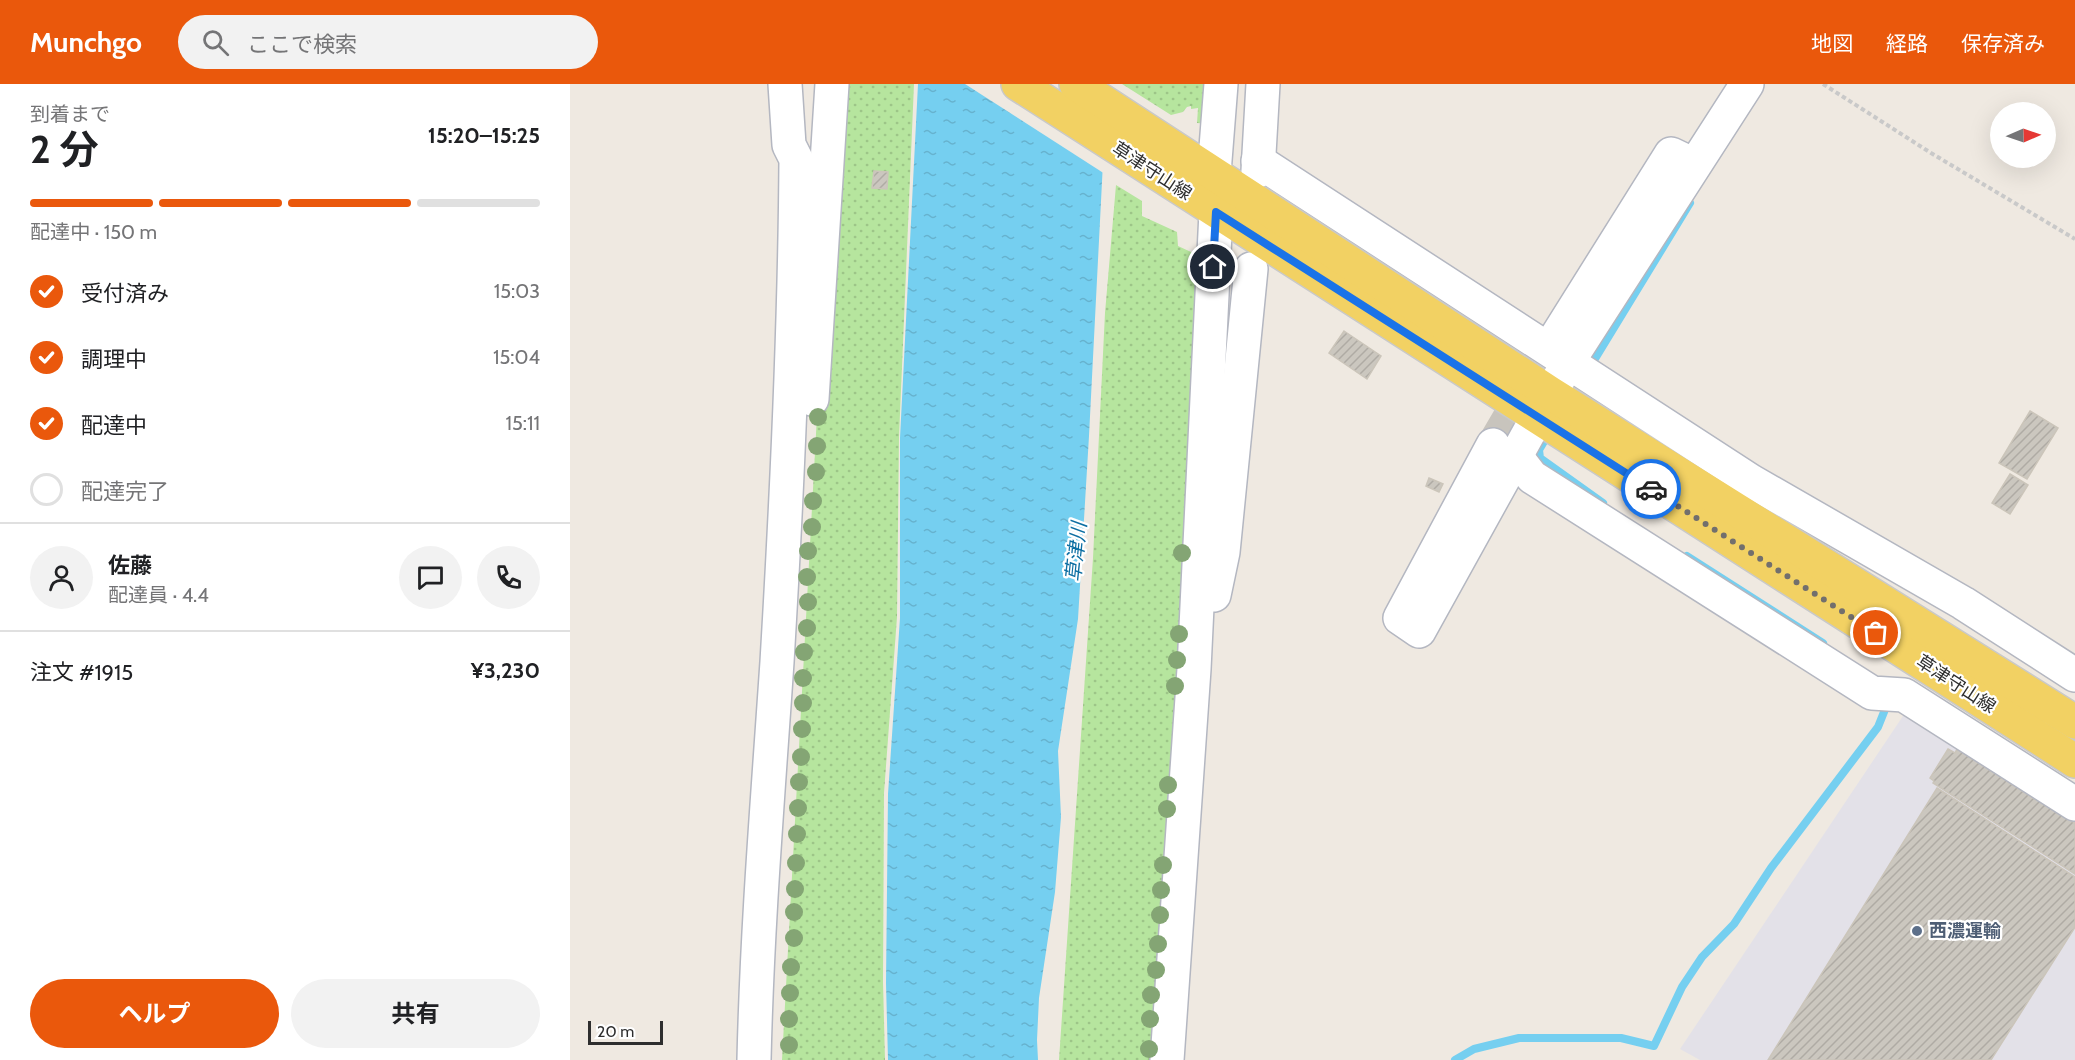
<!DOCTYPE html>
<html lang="ja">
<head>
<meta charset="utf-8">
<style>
	:root { --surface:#fff; --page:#f2f2f2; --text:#202124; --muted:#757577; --line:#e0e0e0; --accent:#ea580c }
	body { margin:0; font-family:Cabin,"Noto Sans JP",sans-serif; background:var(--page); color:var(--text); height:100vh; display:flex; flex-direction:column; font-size:22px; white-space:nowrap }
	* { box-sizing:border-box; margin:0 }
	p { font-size:20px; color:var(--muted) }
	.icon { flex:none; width:33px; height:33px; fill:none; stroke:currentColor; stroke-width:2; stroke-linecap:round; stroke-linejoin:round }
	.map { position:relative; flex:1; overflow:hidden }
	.side { display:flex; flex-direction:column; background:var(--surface); width:570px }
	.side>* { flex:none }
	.needle { width:39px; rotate:88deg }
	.tools { position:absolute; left:1420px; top:18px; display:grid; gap:12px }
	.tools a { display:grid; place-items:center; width:66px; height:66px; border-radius:50%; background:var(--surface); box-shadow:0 6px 24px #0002; font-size:30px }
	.scale { position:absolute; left:18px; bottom:15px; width:75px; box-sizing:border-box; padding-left:6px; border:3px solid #2e2e2e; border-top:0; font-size:16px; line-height:21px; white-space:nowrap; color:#2e2e2e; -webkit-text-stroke:4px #fff; paint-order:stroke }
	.pin { position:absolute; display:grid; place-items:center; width:51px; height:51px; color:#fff; margin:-26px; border:3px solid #fff; border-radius:50%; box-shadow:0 2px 6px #0007 }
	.courier { position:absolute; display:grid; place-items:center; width:60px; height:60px; margin:-30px; border:4px solid #1a73e8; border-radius:50%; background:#fff; color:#222; box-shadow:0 2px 8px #0007 }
	.overview em { font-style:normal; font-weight:700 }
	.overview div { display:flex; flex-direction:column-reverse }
	.overview { display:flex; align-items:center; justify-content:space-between; height:102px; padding:0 30px }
	h1 { font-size:39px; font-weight:700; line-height:45px }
	.bar { display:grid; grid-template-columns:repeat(4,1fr); gap:9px 6px; align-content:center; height:72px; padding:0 30px }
	.bar i { height:8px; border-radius:4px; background:var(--line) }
	.bar .on { background:var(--accent) }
	.bar p { grid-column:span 4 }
	.line { display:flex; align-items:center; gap:15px; padding:0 30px; border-top:2px solid var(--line) }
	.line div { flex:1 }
	.round { display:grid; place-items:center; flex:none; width:63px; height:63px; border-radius:32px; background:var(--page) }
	ol { padding:0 30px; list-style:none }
	li { display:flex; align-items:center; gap:18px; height:66px }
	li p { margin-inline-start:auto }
	li .icon { padding:6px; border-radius:50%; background:var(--accent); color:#fff; stroke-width:4 }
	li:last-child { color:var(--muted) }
	li i { width:33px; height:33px; border:3px solid var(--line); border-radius:50% }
	.button { display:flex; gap:12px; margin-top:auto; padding:12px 30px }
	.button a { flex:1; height:69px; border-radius:36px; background:var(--accent); color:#fff; font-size:24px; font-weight:700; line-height:69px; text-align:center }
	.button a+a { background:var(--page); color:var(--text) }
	header { display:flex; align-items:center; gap:36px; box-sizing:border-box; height:84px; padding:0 30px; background:var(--accent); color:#fff }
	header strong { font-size:28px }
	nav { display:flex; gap:33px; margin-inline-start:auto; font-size:21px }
	.search { width:420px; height:54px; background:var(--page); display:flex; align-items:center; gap:15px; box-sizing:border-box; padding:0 21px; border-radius:33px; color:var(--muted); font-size:22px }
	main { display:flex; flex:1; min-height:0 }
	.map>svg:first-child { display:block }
</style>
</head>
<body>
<header>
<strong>Munchgo</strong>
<div class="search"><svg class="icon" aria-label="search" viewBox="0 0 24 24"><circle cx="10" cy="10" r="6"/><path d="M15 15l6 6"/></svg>ここで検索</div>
<nav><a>地図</a><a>経路</a><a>保存済み</a></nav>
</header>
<main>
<section class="side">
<div class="overview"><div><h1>2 分</h1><p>到着まで</p></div><em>15:20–15:25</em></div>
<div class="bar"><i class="on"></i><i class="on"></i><i class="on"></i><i></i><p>配達中 · 150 m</p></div>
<ol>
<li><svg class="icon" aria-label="check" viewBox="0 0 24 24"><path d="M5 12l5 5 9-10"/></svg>受付済み<p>15:03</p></li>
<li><svg class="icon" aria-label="check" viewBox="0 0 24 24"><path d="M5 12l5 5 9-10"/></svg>調理中<p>15:04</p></li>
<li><svg class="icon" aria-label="check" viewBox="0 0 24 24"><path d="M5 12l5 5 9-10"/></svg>配達中<p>15:11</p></li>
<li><i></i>配達完了</li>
</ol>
<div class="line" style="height:108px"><a class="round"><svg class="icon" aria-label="person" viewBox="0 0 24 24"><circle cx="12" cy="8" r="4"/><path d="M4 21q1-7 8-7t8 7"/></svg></a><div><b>佐藤</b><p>配達員 · 4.4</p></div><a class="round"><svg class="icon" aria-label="chat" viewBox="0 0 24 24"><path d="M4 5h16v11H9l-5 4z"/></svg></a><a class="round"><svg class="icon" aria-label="phone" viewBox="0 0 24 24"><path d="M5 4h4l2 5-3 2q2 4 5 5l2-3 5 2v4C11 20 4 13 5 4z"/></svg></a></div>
<div class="line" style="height:78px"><div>注文 #1915</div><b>¥3,230</b></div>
<div class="button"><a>ヘルプ</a><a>共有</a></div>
</section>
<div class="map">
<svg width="1505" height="976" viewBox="0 0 1505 976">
	<defs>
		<pattern id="grass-dots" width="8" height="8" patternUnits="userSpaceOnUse" patternTransform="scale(1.5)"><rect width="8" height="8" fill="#b6e59e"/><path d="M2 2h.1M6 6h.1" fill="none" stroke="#9dc588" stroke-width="1.8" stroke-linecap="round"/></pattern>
		<pattern id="water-ripples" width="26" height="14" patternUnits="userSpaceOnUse" patternTransform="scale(1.5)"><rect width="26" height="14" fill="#75cff0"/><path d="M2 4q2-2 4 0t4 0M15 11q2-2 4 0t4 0" fill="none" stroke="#66b2ce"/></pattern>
		<pattern id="building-hatch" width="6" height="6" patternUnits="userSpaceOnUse" patternTransform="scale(1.5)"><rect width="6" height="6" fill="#cbc7bf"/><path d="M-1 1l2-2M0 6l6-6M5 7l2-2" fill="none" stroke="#afaba4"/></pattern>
	</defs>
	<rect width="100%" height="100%" fill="#efe9e1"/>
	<polygon fill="#e3e1e8" points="1339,623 1505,729 1505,976 1130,976 1110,965"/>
	<g fill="url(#grass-dots)">
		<polygon points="265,0 344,0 329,353 327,533 314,709 313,898 315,976 212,976"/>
		<polygon points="552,0 642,0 640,40 627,39 628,24 621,25 621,22 617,23 613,28 601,31"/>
		<polygon points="546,101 572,117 572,132 607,148 608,162 632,173 586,976 489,976 523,474 535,229"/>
	</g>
	<polygon fill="url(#water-ripples)" points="348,0 537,0 519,352 508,535 488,667 491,733 485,808 469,914 467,956 468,976 318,976 316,899 318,710 330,534 330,354"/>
	<polygon fill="#efe9e1" points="395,0 540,0 535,90"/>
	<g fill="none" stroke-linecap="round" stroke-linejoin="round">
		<g stroke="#75cff0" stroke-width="8">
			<polyline points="1020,283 1120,119"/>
			<polyline points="979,349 969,366 970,374 1033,419"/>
			<polyline points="1117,472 1253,559"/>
			<polyline points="885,976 904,965 949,954 1051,954 1084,962 1112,903 1132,873 1164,840 1201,784 1308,643 1318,618"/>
		</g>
	</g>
	<g fill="url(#building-hatch)" stroke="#cbc5ba" stroke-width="1.5">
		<polygon points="304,87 318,88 317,105 302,104"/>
		<polygon points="774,247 811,272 797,295 759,269"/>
		<polygon points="1460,327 1488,344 1457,395 1429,379"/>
		<polygon points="1440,390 1458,401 1440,430 1422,419"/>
		<polygon points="859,394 873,400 869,408 856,402"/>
		<polygon points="1378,665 1385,669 1387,665 1466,716 1470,710 1486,727 1505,739 1505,790 1363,699 1364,697 1360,694"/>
		<polygon points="1367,704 1505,793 1505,843 1421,976 1198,976"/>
	</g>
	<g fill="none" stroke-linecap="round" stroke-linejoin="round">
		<polyline stroke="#c8c4bd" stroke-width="33" stroke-dasharray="33 16" stroke-linecap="butt" points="923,361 985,255"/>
		<g stroke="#b4b7c1" stroke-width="36">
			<g id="minor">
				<polyline points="688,77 1181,397 1393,519 1505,591"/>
				<polyline points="688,87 693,0"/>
				<polyline points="644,89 651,0"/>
				<polyline points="985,255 1101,70 1124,81"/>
				<polyline points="242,315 262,0"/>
				<polyline points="923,361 830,534 849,547 998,278 1177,0"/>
				<polyline points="945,371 962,393 1302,609 1334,611 1505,720"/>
				<polyline points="644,511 653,468 681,185"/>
				<path d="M184,976C187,843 198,711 207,578C217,411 225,243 226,75L219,61L215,0"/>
				<polyline points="597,976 624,585 646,128"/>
			</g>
		</g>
		<g stroke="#c9c9c9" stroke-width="36">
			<g id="major">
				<polyline points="448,0 1505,677"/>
				<polyline points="506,0 980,309 1505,638"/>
			</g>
		</g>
		<polyline stroke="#c9c9c9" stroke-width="4" stroke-dasharray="4.5 3" stroke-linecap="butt" points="1253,0 1361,69 1505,155"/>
		<use href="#minor" stroke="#fff" stroke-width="33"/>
		<use href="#major" stroke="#f2d163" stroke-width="33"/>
	</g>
	<g fill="#84a574">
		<circle cx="248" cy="333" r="9"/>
		<circle cx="247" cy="362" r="9"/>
		<circle cx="246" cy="388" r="9"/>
		<circle cx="243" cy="417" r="9"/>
		<circle cx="242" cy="443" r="9"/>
		<circle cx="238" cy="467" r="9"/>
		<circle cx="612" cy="469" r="9"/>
		<circle cx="237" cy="493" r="9"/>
		<circle cx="238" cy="518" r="9"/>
		<circle cx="237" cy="544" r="9"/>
		<circle cx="609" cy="550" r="9"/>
		<circle cx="234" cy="568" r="9"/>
		<circle cx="607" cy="576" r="9"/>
		<circle cx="233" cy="594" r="9"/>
		<circle cx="605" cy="602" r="9"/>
		<circle cx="233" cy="619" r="9"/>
		<circle cx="232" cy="645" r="9"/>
		<circle cx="231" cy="673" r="9"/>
		<circle cx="229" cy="698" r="9"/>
		<circle cx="598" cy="701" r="9"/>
		<circle cx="228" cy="724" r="9"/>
		<circle cx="597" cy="725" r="9"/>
		<circle cx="227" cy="750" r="9"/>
		<circle cx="226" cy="779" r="9"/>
		<circle cx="593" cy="781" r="9"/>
		<circle cx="225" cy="805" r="9"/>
		<circle cx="591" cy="806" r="9"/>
		<circle cx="224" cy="828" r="9"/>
		<circle cx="590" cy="831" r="9"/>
		<circle cx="224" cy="854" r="9"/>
		<circle cx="588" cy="860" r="9"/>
		<circle cx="221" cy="883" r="9"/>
		<circle cx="586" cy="886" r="9"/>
		<circle cx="220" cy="909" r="9"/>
		<circle cx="581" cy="911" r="9"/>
		<circle cx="219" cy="935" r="9"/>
		<circle cx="580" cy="935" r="9"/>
		<circle cx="219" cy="961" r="9"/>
		<circle cx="579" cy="965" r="9"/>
	</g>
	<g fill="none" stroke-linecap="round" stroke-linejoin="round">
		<polyline stroke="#726f6d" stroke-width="6" stroke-dasharray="0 10.8" points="1081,405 1306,549"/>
		<polyline stroke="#1a73e8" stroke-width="8" points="643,183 646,128 1081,405"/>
	</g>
	<circle fill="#5c6f8a" stroke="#fff" stroke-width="2" cx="1347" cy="847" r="6"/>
	<g text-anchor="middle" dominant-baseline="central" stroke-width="4.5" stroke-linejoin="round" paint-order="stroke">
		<g font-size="18" fill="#2e2e2e" stroke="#fff">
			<text transform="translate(582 87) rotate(33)">草津守山線</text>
			<text transform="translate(1386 600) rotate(33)">草津守山線</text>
		</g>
		<g font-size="18" font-weight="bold" fill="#4e5e75" stroke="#fff" text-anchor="start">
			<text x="1359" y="847">西濃運輸</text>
		</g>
		<g font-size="20" font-style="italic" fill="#0d6fa3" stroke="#fff">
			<text transform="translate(506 468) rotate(-84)">草津川</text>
		</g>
	</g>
</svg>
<div class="tools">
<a><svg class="needle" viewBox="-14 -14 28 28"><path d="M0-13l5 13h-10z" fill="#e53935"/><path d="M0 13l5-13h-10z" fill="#757577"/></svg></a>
</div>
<div class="scale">20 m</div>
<div class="pin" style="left:1306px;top:549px;background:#ea580c"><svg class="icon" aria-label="bag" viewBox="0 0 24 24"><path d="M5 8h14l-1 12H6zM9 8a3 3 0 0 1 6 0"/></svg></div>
<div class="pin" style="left:643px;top:183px;background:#1f2937"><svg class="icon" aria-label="home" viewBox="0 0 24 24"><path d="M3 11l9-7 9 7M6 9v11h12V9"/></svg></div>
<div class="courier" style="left:1081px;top:405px"><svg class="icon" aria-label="car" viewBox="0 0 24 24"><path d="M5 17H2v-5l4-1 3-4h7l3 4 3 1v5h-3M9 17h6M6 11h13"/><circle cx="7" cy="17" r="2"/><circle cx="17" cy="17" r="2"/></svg></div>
</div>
</main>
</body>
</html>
